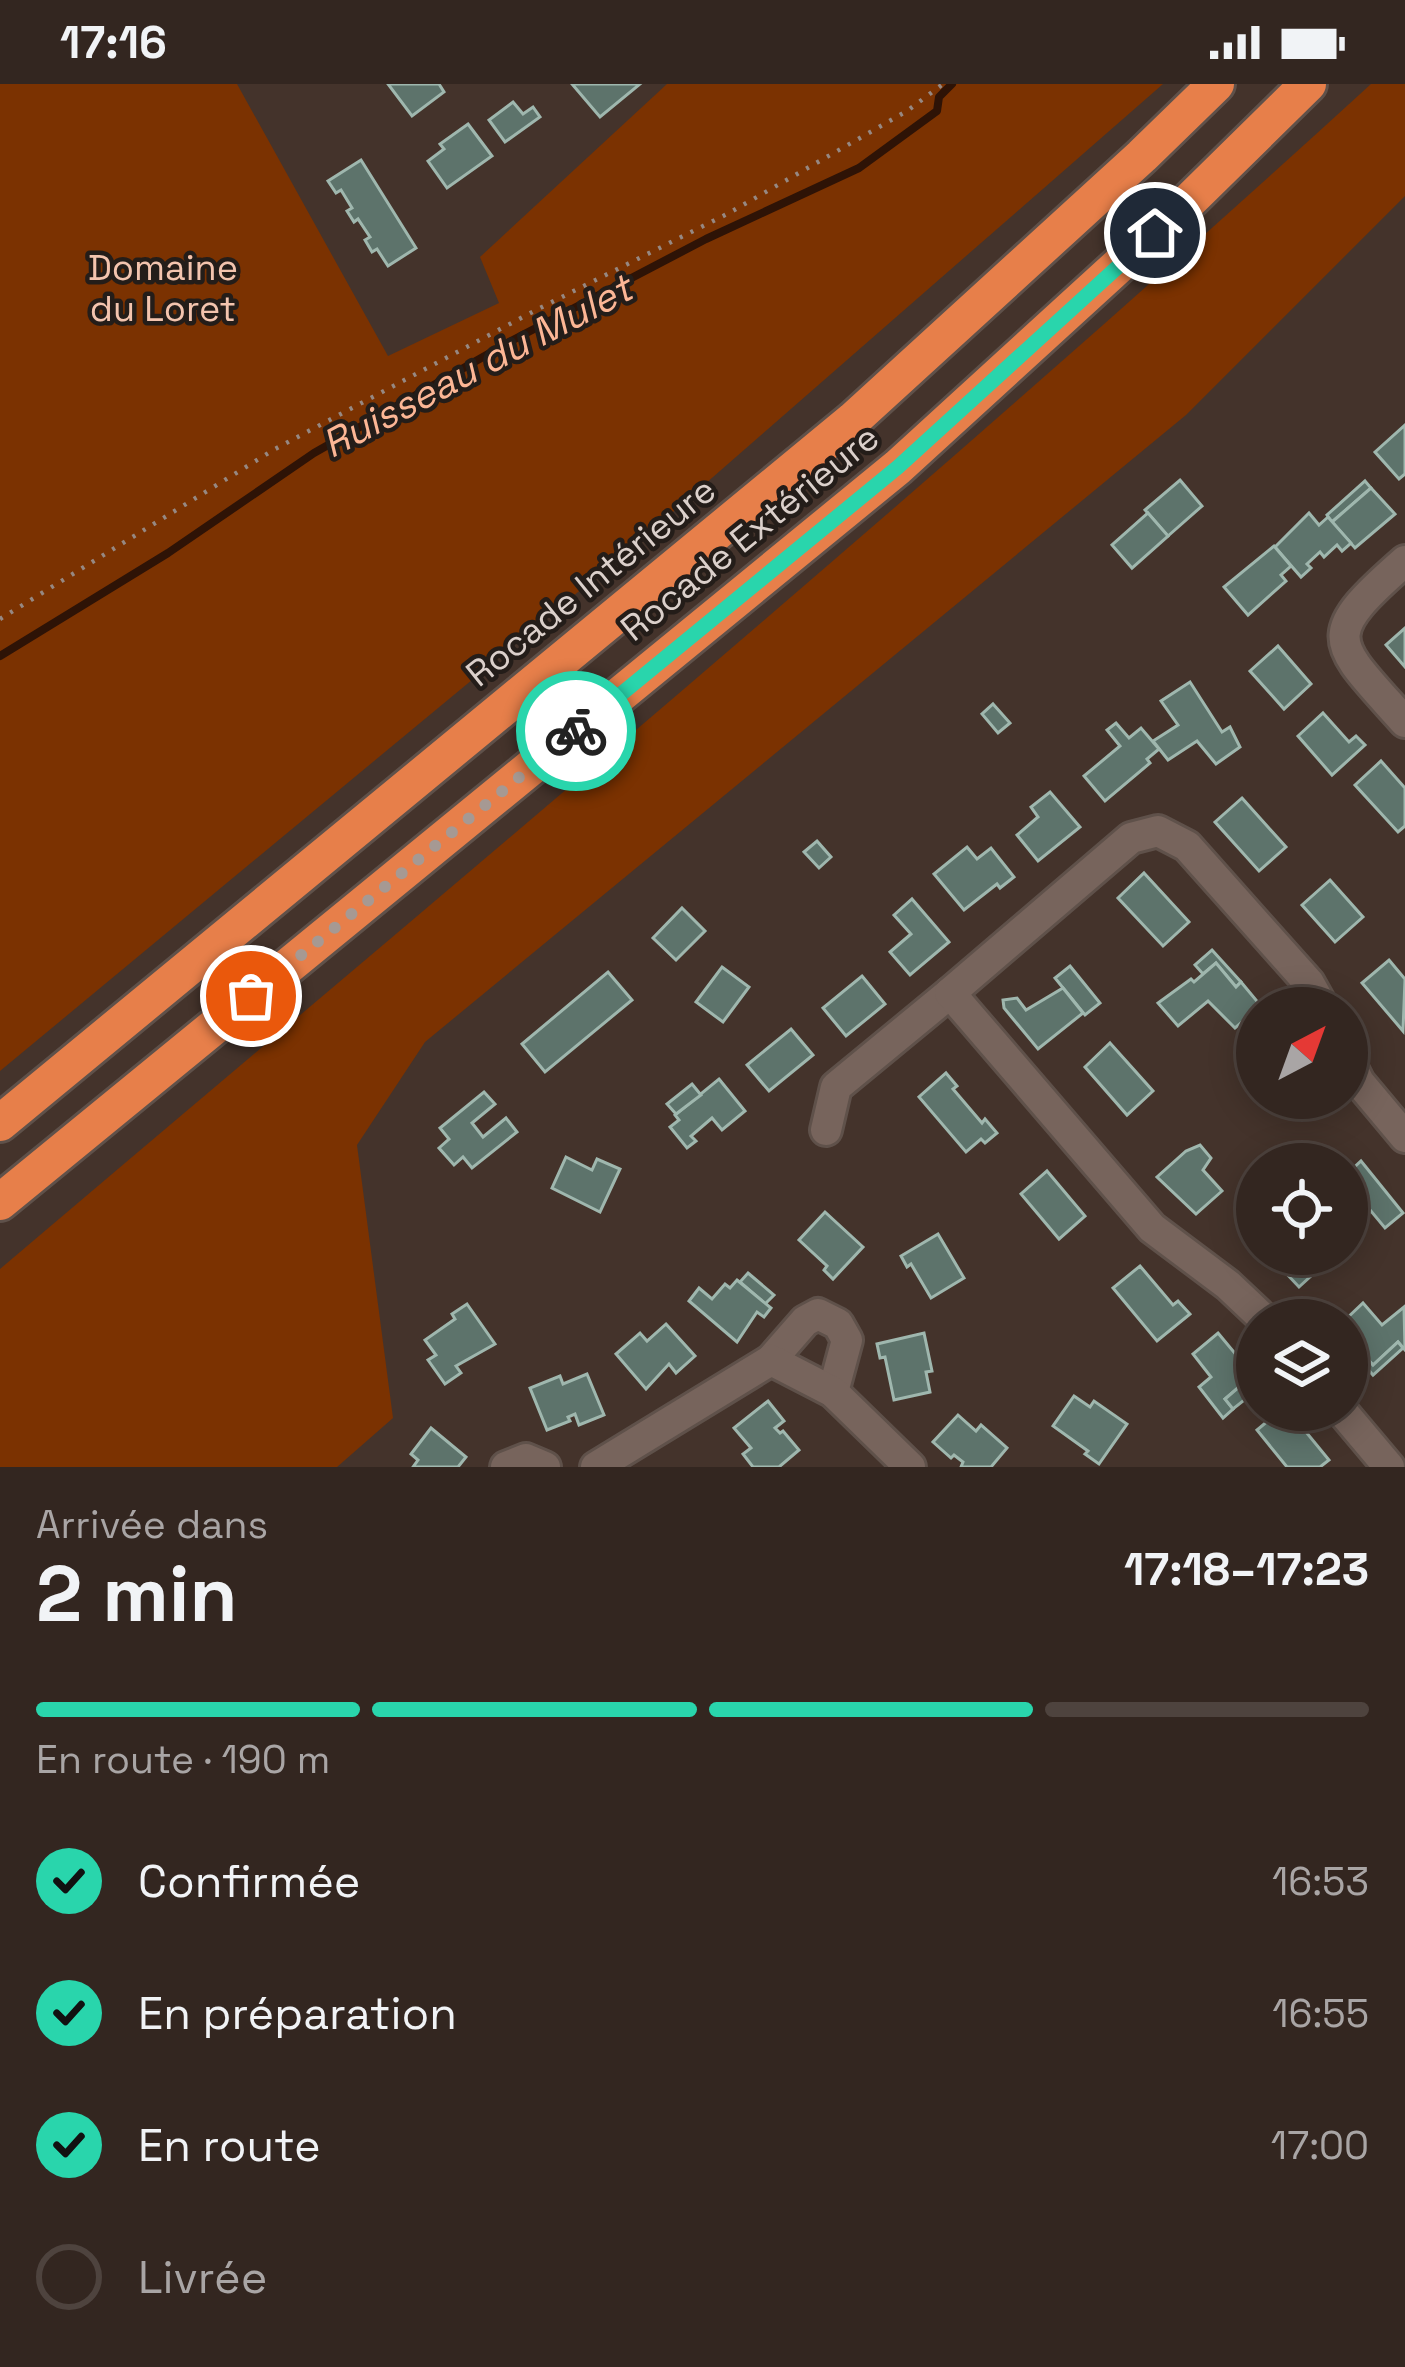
<!DOCTYPE html>
<html lang="fr">
<head>
<meta charset="utf-8">
<style>
	:root { --surface:#332620; --page:#3e322d; --text:#f1f3f6; --muted:#a9a5a5; --line:#4e433e; --accent:#29d5ac }
	body { margin:0; font-family:"Space Grotesk",sans-serif; background:var(--page); color:var(--text); height:100vh; display:flex; flex-direction:column; font-size:45px; white-space:nowrap }
	* { box-sizing:border-box; margin:0 }
	p { font-size:39px; color:var(--muted) }
	.icon { flex:none; width:66px; height:66px; fill:none; stroke:currentColor; stroke-width:2; stroke-linecap:round; stroke-linejoin:round }
	.map { position:relative; height:1383px; overflow:hidden }
	.panel { display:flex; flex-direction:column; background:var(--surface); flex:1 }
	.panel>* { flex:none }
	.needle { width:78px; rotate:41deg }
	.buttons { position:absolute; left:1236px; top:903px; display:grid; gap:24px }
	.buttons a { display:grid; place-items:center; width:132px; height:132px; border-radius:50%; background:var(--surface); box-shadow:0 6px 30px #0003,0 0 0 3px var(--line); font-size:60px }
	.pin { position:absolute; display:grid; place-items:center; width:102px; height:102px; color:#fff; margin:-51px; border:6px solid #fff; border-radius:50%; box-shadow:0 3px 12px #0007 }
	.courier { position:absolute; display:grid; place-items:center; width:120px; height:120px; margin:-60px; border:9px solid #29d5ac; border-radius:50%; background:#fff; color:#222; box-shadow:0 3px 15px #0007 }
	.head em { font-style:normal; font-weight:600 }
	.head div { display:flex; flex-direction:column-reverse }
	.head { display:flex; align-items:center; justify-content:space-between; height:204px; padding:0 36px }
	h1 { font-size:78px; font-weight:600; line-height:90px }
	.bar { display:grid; grid-template-columns:repeat(4,1fr); gap:18px 12px; align-content:center; height:144px; padding:0 36px }
	.bar i { height:15px; border-radius:9px; background:var(--line) }
	.bar .current { background:var(--accent) }
	.bar p { grid-column:span 4 }
	ol { padding:0 36px; list-style:none }
	li { display:flex; align-items:center; gap:36px; height:132px }
	li p { margin-inline-start:auto }
	li .icon { padding:12px; border-radius:50%; background:var(--accent); color:#111; stroke-width:4 }
	li:last-child { color:var(--muted) }
	li i { width:66px; height:66px; border:6px solid var(--line); border-radius:50% }
	.status { display:flex; justify-content:space-between; align-items:center; height:84px; padding:0 60px; background:var(--surface); direction:ltr }
	.status svg { height:33px; fill:currentColor }
	.map>svg:first-child { display:block }
</style>
</head>
<body>
<div class="status"><b>17:16</b><svg viewBox="0 0 49 12"><path d="M0 12V9h3v3zM5 12V6h3v6zM10 12V3h3v9zM15 12V0h3v12zM26 1h20v11H26zM47 4h2v5h-2z"/></svg></div>
<div class="map">
<svg width="1405" height="1383" viewBox="0 0 1405 1383">
	<rect width="100%" height="100%" fill="#44332b"/>
	<g fill="#7b3201">
		<polygon points="0,0 237,0 388,272 499,219 480,173 667,0 1163,0 642,455 0,987"/>
		<path d="M1371,0H1405V112L1186,331L425,958L357,1061L393,1334L337,1383H0V1185C461,794 925,408 1371,0Z"/>
	</g>
	<g fill="none" stroke-linecap="round" stroke-linejoin="round">
		<polyline stroke="#2e1306" stroke-width="8" points="0,572 168,469 314,369 513,256 706,155 859,84 937,27 939,13 952,0"/>
	</g>
	<g fill="#5d736b" stroke="#9fb7ae" stroke-width="3">
		<polygon points="388,0 439,0 444,8 412,32"/>
		<polygon points="572,0 640,0 600,33"/>
		<polygon points="513,18 523,30 533,23 540,33 505,58 489,36"/>
		<polygon points="468,40 492,72 447,104 428,77 444,65 440,60"/>
		<polygon points="361,76 416,164 388,182 377,165 372,168 365,156 370,153 358,135 354,138 347,127 352,124 341,106 336,109 328,97"/>
		<polygon points="1405,341 1405,390 1399,395 1375,368"/>
		<polygon points="1180,396 1202,422 1168,452 1145,426"/>
		<polygon points="1365,397 1371,404 1332,438 1327,431"/>
		<polygon points="1371,404 1395,430 1355,464 1332,438"/>
		<polygon points="1148,429 1168,452 1132,484 1112,461"/>
		<polygon points="1309,429 1319,441 1328,433 1351,459 1342,467 1337,461 1324,473 1320,468 1307,480 1311,484 1301,493 1275,463"/>
		<polygon points="1274,462 1291,482 1281,491 1286,497 1248,531 1224,503"/>
		<polygon points="1405,544 1405,583 1386,561"/>
		<polygon points="1278,562 1311,600 1284,625 1250,587"/>
		<polygon points="1190,598 1222,648 1230,643 1240,663 1216,680 1197,657 1168,676 1153,657 1178,641 1161,617"/>
		<polygon points="993,620 1010,639 998,649 982,630"/>
		<polygon points="1323,629 1349,658 1356,652 1365,661 1332,691 1298,652"/>
		<polygon points="1116,639 1129,654 1141,644 1159,665 1147,675 1150,679 1105,717 1084,692 1120,662 1107,646"/>
		<polygon points="1381,677 1405,704 1405,742 1398,748 1355,701"/>
		<polygon points="1050,708 1080,743 1038,777 1017,751 1038,733 1031,723"/>
		<polygon points="1242,714 1286,763 1259,787 1215,738"/>
		<polygon points="817,757 831,773 819,784 804,768"/>
		<polygon points="967,763 977,775 991,764 1014,793 1000,804 997,800 964,826 934,790"/>
		<polygon points="1144,789 1189,838 1163,862 1118,814"/>
		<polygon points="1330,796 1363,833 1335,858 1302,821"/>
		<polygon points="912,815 949,858 910,891 890,868 911,850 894,831"/>
		<polygon points="682,824 705,847 676,876 653,854"/>
		<polygon points="1212,866 1241,898 1236,903 1216,879 1203,890 1195,881"/>
		<polygon points="1389,876 1405,895 1403,947 1362,899"/>
		<polygon points="1216,879 1236,903 1241,898 1261,922 1235,944 1208,917 1178,942 1158,919 1191,895 1194,898"/>
		<polygon points="1070,882 1100,919 1085,931 1055,894"/>
		<polygon points="722,883 749,903 723,938 696,918"/>
		<polygon points="608,888 632,916 545,988 522,960"/>
		<polygon points="862,892 885,920 846,952 823,924"/>
		<polygon points="1063,904 1083,929 1038,965 1004,924 1003,916 1017,914 1026,926"/>
		<polygon points="791,945 813,971 769,1007 747,981"/>
		<polygon points="1110,959 1153,1007 1127,1031 1085,983"/>
		<polygon points="946,989 957,1002 953,1005 982,1039 985,1035 997,1049 985,1059 981,1055 966,1068 919,1013"/>
		<polygon points="719,995 745,1027 722,1046 712,1034 691,1052 696,1057 687,1064 670,1043 679,1036 675,1031"/>
		<polygon points="692,1000 701,1011 676,1030 667,1020"/>
		<polygon points="484,1008 495,1020 472,1039 483,1053 506,1034 517,1048 472,1084 463,1073 454,1081 439,1064 449,1055 440,1044"/>
		<polygon points="1200,1061 1211,1074 1203,1086 1222,1107 1196,1130 1157,1093 1186,1067"/>
		<polygon points="566,1073 592,1086 597,1075 620,1085 600,1128 552,1104"/>
		<polygon points="1361,1077 1403,1129 1385,1144 1371,1127 1365,1132 1347,1112 1347,1090"/>
		<polygon points="1047,1087 1085,1132 1059,1155 1021,1110"/>
		<polygon points="825,1128 863,1163 833,1195 824,1186 827,1182 799,1156"/>
		<polygon points="938,1150 964,1194 931,1214 911,1180 907,1183 901,1172"/>
		<polygon points="1268,1170 1313,1170 1323,1181 1299,1203"/>
		<polygon points="1140,1182 1173,1221 1178,1217 1190,1230 1157,1257 1113,1204"/>
		<polygon points="748,1189 774,1211 765,1220 740,1198"/>
		<polygon points="737,1196 771,1224 764,1233 757,1228 737,1258 689,1217 699,1204 712,1215 725,1200 730,1204"/>
		<polygon points="1363,1219 1382,1241 1404,1223 1405,1266 1398,1258 1373,1281 1347,1253 1345,1236"/>
		<polygon points="467,1220 495,1260 456,1282 461,1289 445,1300 428,1276 436,1271 425,1256 455,1235 452,1230"/>
		<polygon points="666,1240 695,1272 676,1289 669,1280 646,1305 616,1270 640,1249 647,1257"/>
		<polygon points="924,1249 932,1287 926,1288 930,1308 894,1316 885,1273 880,1274 877,1260"/>
		<polygon points="1218,1249 1253,1291 1225,1315 1233,1325 1223,1334 1199,1303 1211,1293 1193,1270"/>
		<polygon points="1398,1258 1403,1264 1373,1291 1350,1265 1355,1261 1373,1281"/>
		<polygon points="587,1290 604,1331 579,1341 575,1330 568,1333 570,1337 547,1346 530,1304 560,1292 563,1300"/>
		<polygon points="1253,1291 1257,1306 1233,1325 1225,1315"/>
		<polygon points="1074,1312 1090,1323 1094,1317 1127,1340 1099,1380 1085,1370 1088,1367 1053,1342"/>
		<polygon points="768,1317 784,1337 775,1344 780,1349 783,1347 799,1366 779,1383 753,1383 743,1370 751,1364 734,1344"/>
		<polygon points="1281,1326 1288,1326 1329,1376 1320,1383 1287,1383 1257,1346"/>
		<polygon points="958,1331 976,1347 981,1341 1007,1364 991,1383 961,1383 963,1378 954,1371 951,1374 933,1358"/>
		<polygon points="431,1344 466,1373 458,1383 413,1383 418,1376 411,1370"/>
	</g>
	<g fill="none" stroke-linecap="round" stroke-linejoin="round">
		<g stroke="#5f514a" stroke-width="36">
			<g id="minor">
				<path d="M1405,477C1317,554 1332,556 1405,638"/>
				<polyline points="1347,974 1359,998 1405,1053"/>
				<polyline points="826,1046 836,1003 950,909"/>
				<polyline points="1265,1236 1228,1201 1152,1144 950,909 1131,754 1158,747 1187,762 1309,899 1323,924"/>
				<polyline points="771,1276 805,1237 818,1230 838,1240 847,1256 833,1308"/>
				<polyline points="1341,1326 1389,1383"/>
				<polyline points="506,1383 526,1375 545,1383"/>
				<polyline points="596,1383 771,1276 833,1308 910,1383"/>
			</g>
		</g>
		<g stroke="#5f514a" stroke-width="42">
			<g id="highway">
				<polyline points="0,1039 853,336 1142,72 1216,0"/>
				<polyline points="0,1118 898,383 1187,119 1308,0"/>
			</g>
		</g>
		<polyline stroke="#968882" stroke-width="4.5" stroke-dasharray="3 9" stroke-linecap="butt" points="0,535 275,365 538,225 729,129 907,27 943,0"/>
		<use href="#minor" stroke="#77645c" stroke-width="30"/>
		<use href="#highway" stroke="#e77f4a" stroke-width="36"/>
	</g>
	<g fill="none" stroke-linecap="round" stroke-linejoin="round">
		<polyline stroke="#a69993" stroke-width="12" stroke-dasharray="0 21.6" points="251,912 576,647"/>
		<polyline stroke="#29d5ac" stroke-width="15" points="576,647 898,383 1155,149"/>
	</g>
	<g text-anchor="middle" dominant-baseline="central" stroke-width="9" stroke-linejoin="round" paint-order="stroke">
		<g font-size="36" fill="#f3c4ae" stroke="#241d19">
			<text x="163" y="184">Domaine<tspan x="163" dy="41">du Loret</tspan></text>
		</g>
		<g font-size="36" fill="#dbd0cb" stroke="#241d19">
			<text transform="translate(750 449) rotate(-39)">Rocade Extérieure</text>
			<text transform="translate(591 498) rotate(-39)">Rocade Intérieure</text>
		</g>
		<g font-size="39" font-style="italic" fill="#fcb695" stroke="#241d19">
			<text transform="translate(477 282) rotate(-28)">Ruisseau du Mulet</text>
		</g>
	</g>
</svg>
<div class="buttons">
<a><svg class="needle" viewBox="-14 -14 28 28"><path d="M0-13l5 13h-10z" fill="#e53935"/><path d="M0 13l5-13h-10z" fill="#a9a5a5"/></svg></a>
<a><svg class="icon" aria-label="locate" viewBox="0 0 24 24"><circle cx="12" cy="12" r="6"/><path d="M12 2v4M12 18v4M2 12h4M18 12h4"/></svg></a>
<a><svg class="icon" aria-label="layers" viewBox="0 0 24 24"><path d="M12 4l9 5-9 5-9-5zM3 14l9 5 9-5"/></svg></a>
</div>
<div class="pin" style="left:251px;top:912px;background:#ea580c"><svg class="icon" aria-label="bag" viewBox="0 0 24 24"><path d="M5 8h14l-1 12H6zM9 8a3 3 0 0 1 6 0"/></svg></div>
<div class="pin" style="left:1155px;top:149px;background:#1f2937"><svg class="icon" aria-label="home" viewBox="0 0 24 24"><path d="M3 11l9-7 9 7M6 9v11h12V9"/></svg></div>
<div class="courier" style="left:576px;top:647px"><svg class="icon" aria-label="bike" viewBox="0 0 24 24"><circle cx="6" cy="16" r="4"/><circle cx="18" cy="16" r="4"/><path d="M6 16l4-8h5l3 8M10 8l3 8H6M13 5h3"/></svg></div>
</div>
<section class="panel">
<div class="head"><div><h1>2 min</h1><p>Arrivée dans</p></div><em>17:18–17:23</em></div>
<div class="bar"><i class="current"></i><i class="current"></i><i class="current"></i><i></i><p>En route · 190 m</p></div>
<ol>
<li><svg class="icon" aria-label="check" viewBox="0 0 24 24"><path d="M5 12l5 5 9-10"/></svg>Confirmée<p>16:53</p></li>
<li><svg class="icon" aria-label="check" viewBox="0 0 24 24"><path d="M5 12l5 5 9-10"/></svg>En préparation<p>16:55</p></li>
<li><svg class="icon" aria-label="check" viewBox="0 0 24 24"><path d="M5 12l5 5 9-10"/></svg>En route<p>17:00</p></li>
<li><i></i>Livrée</li>
</ol>
</section>
</body>
</html>
